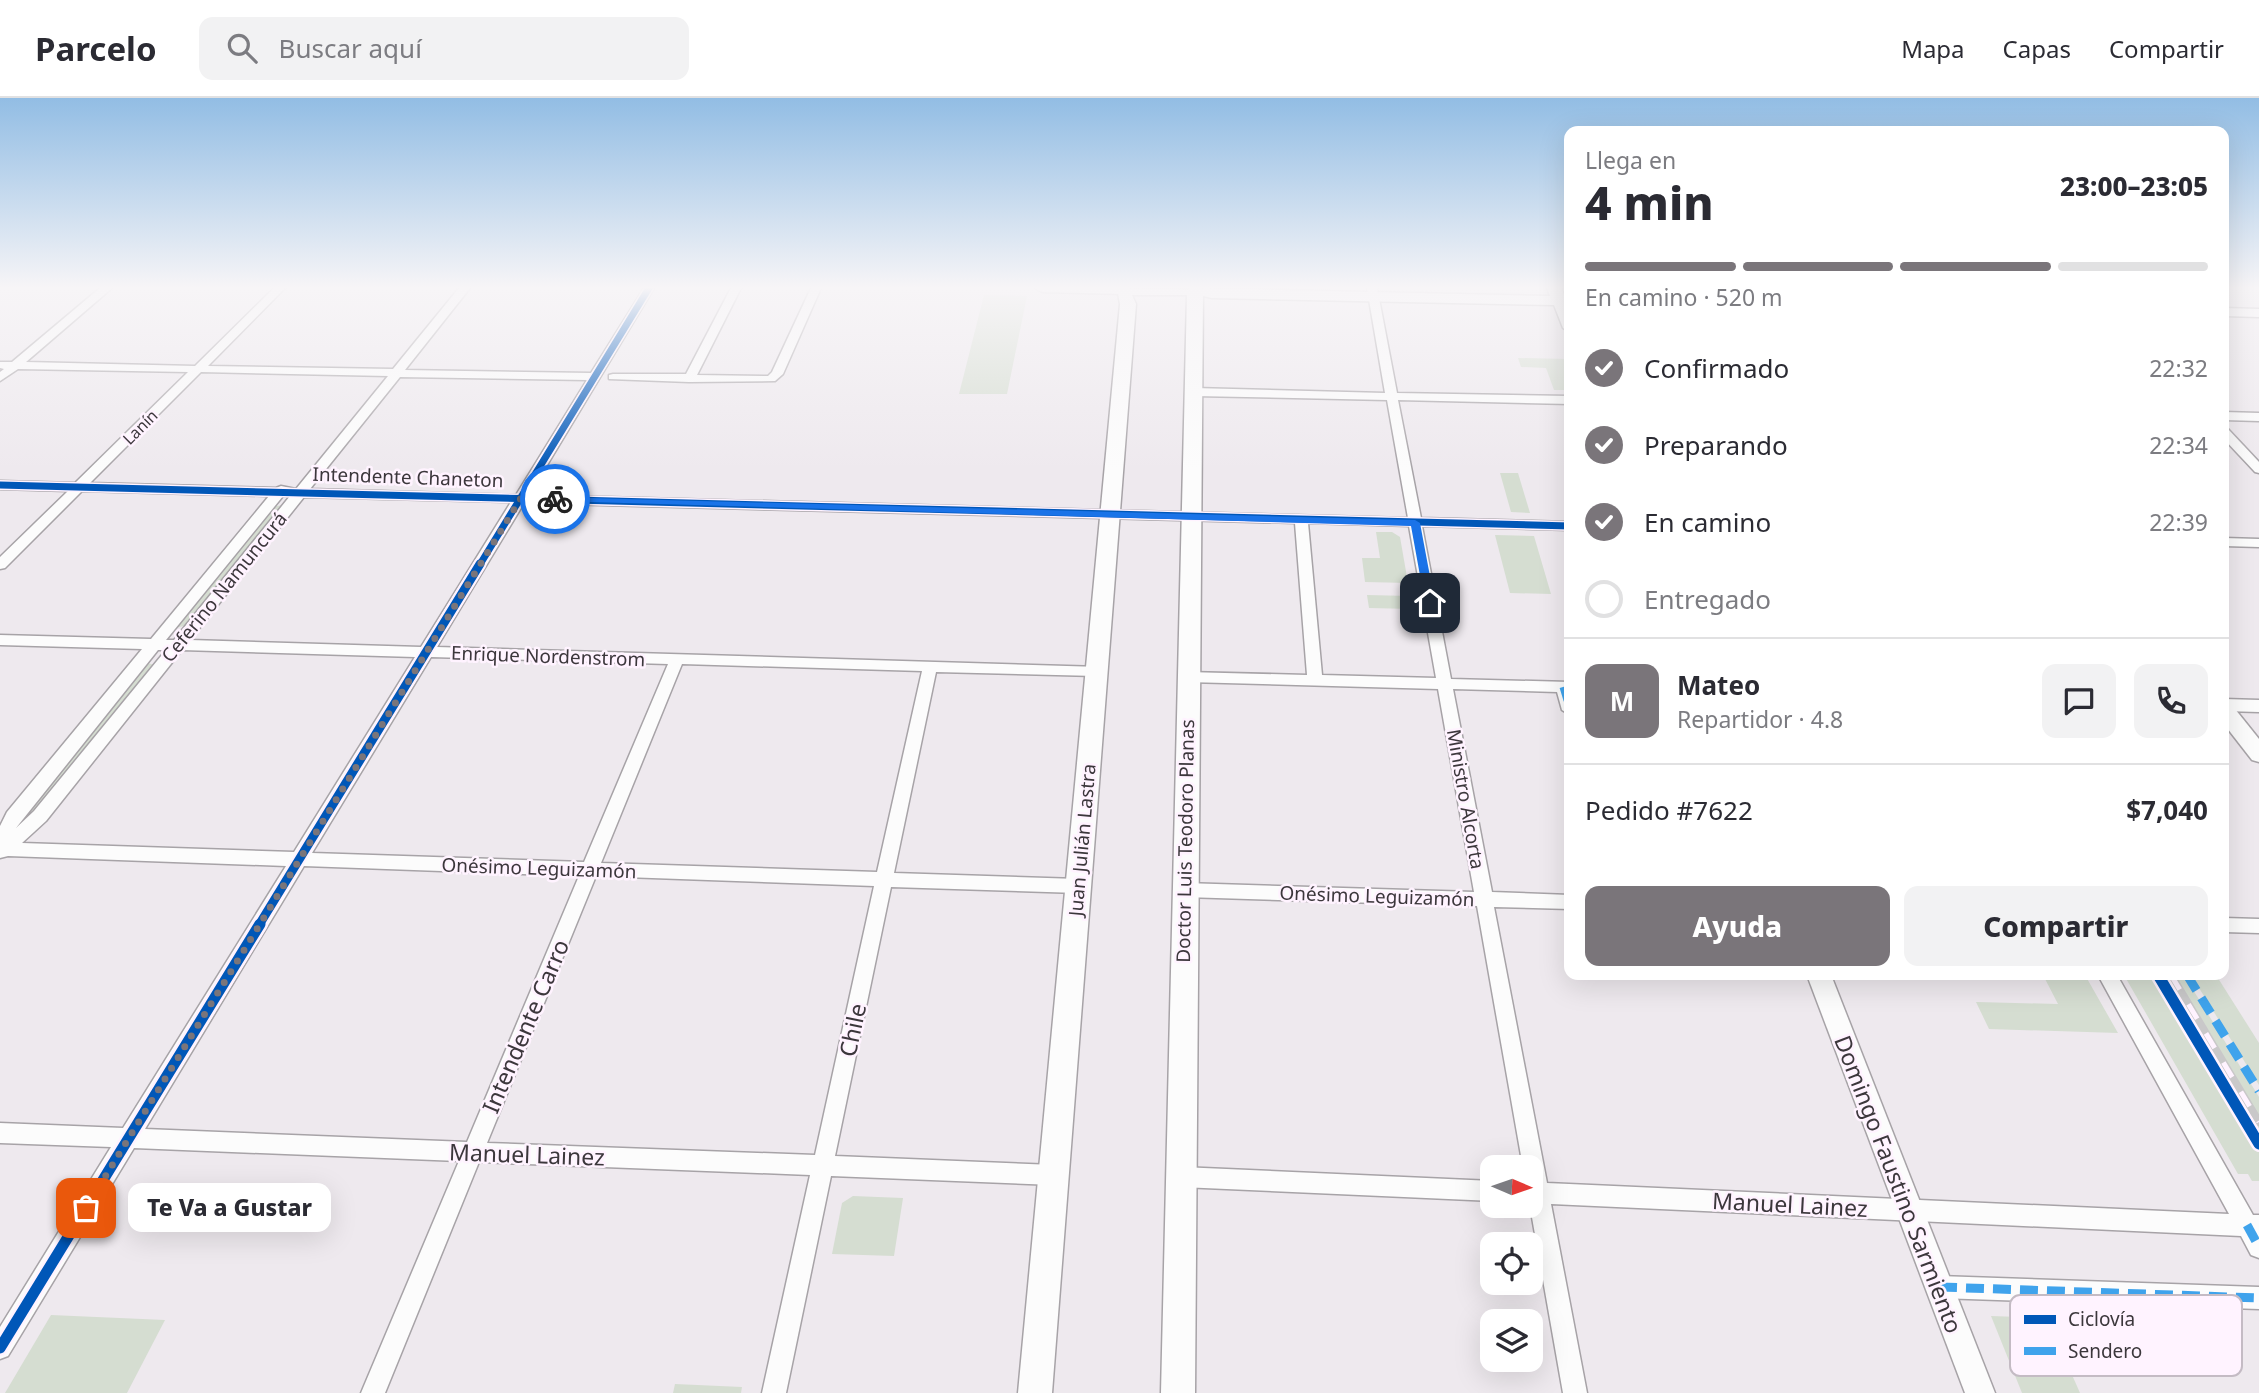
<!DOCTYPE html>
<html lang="es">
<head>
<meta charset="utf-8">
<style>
	:root { --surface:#fff; --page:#f2f2f3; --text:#2b2b33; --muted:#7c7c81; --line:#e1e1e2; --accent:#7a757a }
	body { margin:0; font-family:"Noto Sans",sans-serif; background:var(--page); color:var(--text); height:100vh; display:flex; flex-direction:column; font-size:26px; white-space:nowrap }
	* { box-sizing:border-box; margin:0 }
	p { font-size:23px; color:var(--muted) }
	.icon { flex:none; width:38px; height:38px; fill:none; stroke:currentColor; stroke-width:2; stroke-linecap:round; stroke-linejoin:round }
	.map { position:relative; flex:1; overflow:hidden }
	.details { position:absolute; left:1564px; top:28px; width:665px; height:854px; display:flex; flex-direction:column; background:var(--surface); border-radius:14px; box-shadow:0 7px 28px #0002 }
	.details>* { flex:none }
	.needle { width:46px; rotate:92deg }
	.tools { position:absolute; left:1480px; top:1057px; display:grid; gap:14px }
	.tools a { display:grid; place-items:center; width:63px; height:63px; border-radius:14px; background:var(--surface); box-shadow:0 7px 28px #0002; font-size:35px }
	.pin { position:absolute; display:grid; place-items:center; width:60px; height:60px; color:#fff; margin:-30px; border-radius:14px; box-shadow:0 4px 10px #0006 }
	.courier { position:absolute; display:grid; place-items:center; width:70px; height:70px; margin:-35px; border:5px solid #1a73e8; border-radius:50%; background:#fff; color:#222; box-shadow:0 2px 9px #0007 }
	.bubble { position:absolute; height:49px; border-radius:14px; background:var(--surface); box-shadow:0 7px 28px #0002; font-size:23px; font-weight:800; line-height:49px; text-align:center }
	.head em { font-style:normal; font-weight:800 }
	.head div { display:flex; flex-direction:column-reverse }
	.head { display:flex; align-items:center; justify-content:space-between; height:119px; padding:0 21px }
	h1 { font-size:46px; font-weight:800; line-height:52px }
	.bar { display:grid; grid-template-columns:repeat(4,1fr); gap:10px 7px; align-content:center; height:84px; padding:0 21px }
	.bar i { height:9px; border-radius:5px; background:var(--line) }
	.bar .active { background:var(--accent) }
	.bar p { grid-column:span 4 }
	.line { display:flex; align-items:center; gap:18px; padding:0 21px; border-top:2px solid var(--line) }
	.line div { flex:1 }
	.round { display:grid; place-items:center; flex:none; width:74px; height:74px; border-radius:14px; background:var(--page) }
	ol { padding:0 21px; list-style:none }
	li { display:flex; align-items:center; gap:21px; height:77px }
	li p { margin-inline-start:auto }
	li .icon { padding:7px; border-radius:50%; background:var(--accent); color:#fff; stroke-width:4 }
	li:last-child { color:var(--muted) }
	li i { width:38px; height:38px; border:4px solid var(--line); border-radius:50% }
	.cta { display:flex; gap:14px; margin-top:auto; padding:14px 21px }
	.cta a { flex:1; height:80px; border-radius:14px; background:var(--accent); color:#fff; font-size:28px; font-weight:800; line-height:80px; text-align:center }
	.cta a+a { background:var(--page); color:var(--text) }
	header { display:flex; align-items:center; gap:42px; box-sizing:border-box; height:98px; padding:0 35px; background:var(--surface); border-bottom:2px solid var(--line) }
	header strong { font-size:33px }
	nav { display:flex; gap:38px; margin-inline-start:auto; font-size:24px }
	.search { width:490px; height:63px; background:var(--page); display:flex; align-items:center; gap:18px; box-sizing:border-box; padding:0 24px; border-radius:14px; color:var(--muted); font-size:26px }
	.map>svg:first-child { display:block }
</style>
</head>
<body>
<header>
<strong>Parcelo</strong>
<div class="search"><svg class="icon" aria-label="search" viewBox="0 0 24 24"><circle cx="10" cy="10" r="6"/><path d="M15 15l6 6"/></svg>Buscar aquí</div>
<nav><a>Mapa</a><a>Capas</a><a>Compartir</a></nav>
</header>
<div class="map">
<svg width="2259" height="1295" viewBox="0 0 2259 1295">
	<rect width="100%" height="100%" fill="#eee9ee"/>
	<g fill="#d5ddd1">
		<polygon points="984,197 1027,198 1007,296 959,296"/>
		<polygon points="1518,260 1569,261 1570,292 1554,292 1546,270 1521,269"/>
		<polygon points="1500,375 1518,375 1530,415 1511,414"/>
		<polygon points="282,407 187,527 176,530 272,409"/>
		<polygon points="1376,434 1392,434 1400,439 1408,485 1365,484 1362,460 1380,460"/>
		<polygon points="1495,437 1534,438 1551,496 1510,495"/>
		<polygon points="1367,497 1410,498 1412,511 1369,510"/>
		<polygon points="148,565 154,567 28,723 15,728"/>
		<polygon points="2043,877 2085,877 2118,935 1989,931 1976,904 2058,906"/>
		<polygon points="2124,877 2184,877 2259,999 2259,1083 2252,1083 2248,1076 2238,1076"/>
		<polygon points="2191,877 2216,877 2259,945 2259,987"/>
		<polygon points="853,1098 903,1100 894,1158 832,1156 842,1105"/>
		<polygon points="51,1217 165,1222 127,1295 5,1295"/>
		<polygon points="1991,1218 2047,1220 2080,1295 2022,1295"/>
		<polygon points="675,1286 742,1289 741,1295 673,1295"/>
	</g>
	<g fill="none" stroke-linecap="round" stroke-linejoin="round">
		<g stroke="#a7a3a7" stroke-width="3">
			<g id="minor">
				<path d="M100,190H112L26,264L195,268L274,190H285L208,268L393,271L459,190H470L405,272L591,275L644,190H654L529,397L1408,420L1387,302L1194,298L1188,294L1194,290L1385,295L1367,190H1377L1397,295L1570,298V306L1398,302L1421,420L1570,424V432L1422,428L1451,581L1570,584V617L1562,612L1557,594L1453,591L1492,794L1570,797V811L1494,809L1547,1085L2229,1116L2098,877H2117L2253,1117H2259V1160L2251,1157L2241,1138L1551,1106L1587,1295H1563L1530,1108L1531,1069H1523L1477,808L1184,799L1178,797L1175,792L1178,787L1184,785L1474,794L1438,591L1187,584L1180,579L1187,574L1307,577L1295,425L524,405L437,549L1101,569L1103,573L1096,578L936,574L894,775L1078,781L1084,783L1087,788L1084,793L1078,795L891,789L835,1058L1054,1067L1061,1070L1064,1077L1061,1084L1054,1087L831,1078L786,1295H762L810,1077L479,1064L385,1295H361L459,1063L134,1050L8,1258L0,1261V1229L111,1049L0,1045V1025L123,1030L286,768L8,758L0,760V728L7,714L142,551L0,547V537L151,541L269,398L82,393L5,470L0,471V459L68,393L0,391V383L75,385L188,274L18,271L0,283V274L4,271L0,270V264H12ZM201,274L388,278L296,391L281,388L276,390L90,385ZM400,279L587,282L516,397L310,391ZM283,398H290L174,542H166ZM304,399L511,404L421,549L190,542ZM1308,425L1409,428L1436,580L1322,577ZM158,552H166L34,713L16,730ZM182,552L415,559L294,754L22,745L46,723ZM431,559L668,566L584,764L312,755ZM682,566L922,573L877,774L601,765ZM304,768L579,778L467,1044L145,1031ZM596,778L874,788L815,1057L487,1045Z"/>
				<polygon points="731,190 741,190 697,277 768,278 772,274 811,190 821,190 783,276 775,283 689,284 609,281 609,277 613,276 686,276"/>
				<polygon points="2224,314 2259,315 2259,323 2224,322"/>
				<polygon points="2224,330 2228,331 2259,364 2259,375 2255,374 2224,341"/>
				<polygon points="2224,440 2259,441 2259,449 2224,448"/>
				<polygon points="2224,601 2259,602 2259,614 2224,613"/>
				<polygon points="2224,820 2259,821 2259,835 2224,834"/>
				<polygon points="1181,1069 1493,1083 1493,1103 1181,1089 1174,1086 1171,1079 1174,1072"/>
				<polygon points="1939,1178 2259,1189 2259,1211 1939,1200 1931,1197 1928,1189 1931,1181"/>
			</g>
		</g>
		<g stroke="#a7a3a7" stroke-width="3">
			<g id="major">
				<polygon points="1035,190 1129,190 1130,192 1123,196 1042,194"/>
				<polygon points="1189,190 1550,198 1547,190 1561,190 1565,199 1570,199 1570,234 1563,230 1554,207 1212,200 1190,195"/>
				<polygon points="2224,210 2259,211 2259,219 2224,218"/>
				<polygon points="2224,604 2231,606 2259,641 2259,664 2252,662 2224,626"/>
				<polygon points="1807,877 1831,877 1995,1295 1965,1295"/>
			</g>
		</g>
		<g stroke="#a7a3a7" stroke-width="3">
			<polygon id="highway" points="1117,190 1203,192 1195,1295 1161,1295 1187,197 1132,197 1136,206 1052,1295 1018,1295 1120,206"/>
		</g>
		<use href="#minor" fill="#fcfcfc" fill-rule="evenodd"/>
		<use href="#major" fill="#fcfcfc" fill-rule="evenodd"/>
		<use href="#highway" fill="#fcfcfc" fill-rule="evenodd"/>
		<g stroke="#c9c8c9" stroke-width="8">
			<polyline id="rail" points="2171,877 2259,1024"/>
		</g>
		<use href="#rail" stroke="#fff3ff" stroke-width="5" stroke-dasharray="17" stroke-linecap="butt"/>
		<polyline stroke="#3fa3ec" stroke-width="7" stroke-dasharray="14 7" stroke-linecap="butt" points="1563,589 1570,612"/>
		<g stroke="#3fa3ec" stroke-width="9" stroke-dasharray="18 9" stroke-linecap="butt">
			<polyline points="2187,877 2259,993"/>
			<polyline points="2247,1127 2259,1149"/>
			<polyline points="1939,1189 2259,1200"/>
		</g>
		<g stroke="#fff3ff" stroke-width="10">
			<g id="cycleway-far2">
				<polyline points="0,387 1570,428"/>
				<polyline points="479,468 649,190"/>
			</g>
		</g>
		<g stroke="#fff3ff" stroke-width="13">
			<polyline id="cycleway-far1" points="259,827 480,466"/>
		</g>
		<g stroke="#fff3ff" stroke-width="16">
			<g id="cycleway">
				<polyline points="2158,877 2259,1046"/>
				<polyline points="0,1250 260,826"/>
			</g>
		</g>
		<use href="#cycleway-far2" stroke="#0057b8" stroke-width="7"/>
		<use href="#cycleway-far1" stroke="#0057b8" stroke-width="9"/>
		<use href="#cycleway" stroke="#0057b8" stroke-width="11"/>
	</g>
	<linearGradient id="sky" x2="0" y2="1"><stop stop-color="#92bde4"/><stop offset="0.51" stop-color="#f7f5f7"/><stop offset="1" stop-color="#f7f5f7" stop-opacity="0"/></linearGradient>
	<rect width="2259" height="372" fill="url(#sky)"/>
	<polygon fill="#1a73e8" points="552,399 1415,422 1420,425 1435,505 1430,509 1425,505 1411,428 555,403"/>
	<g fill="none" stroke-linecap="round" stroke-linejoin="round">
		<polyline stroke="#7a757a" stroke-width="7" stroke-dasharray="0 12.6" points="86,1110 521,400 555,401"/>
	</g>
	<g text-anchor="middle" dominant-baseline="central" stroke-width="5" stroke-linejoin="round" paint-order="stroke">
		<g font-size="16" fill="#3c373c" stroke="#fff3ff">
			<text transform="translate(140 329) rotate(-45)">Lanín</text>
		</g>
		<g font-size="19" fill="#3c373c" stroke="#fff3ff">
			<text transform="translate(408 379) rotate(2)">Intendente Chaneton</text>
			<text transform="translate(224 489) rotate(-51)">Ceferino Namuncurá</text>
			<text transform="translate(548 558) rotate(2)">Enrique Nordenstrom</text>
			<text transform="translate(1466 701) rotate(80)">Ministro Alcorta</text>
			<text transform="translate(1082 742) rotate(-85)">Juan Julián Lastra</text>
			<text transform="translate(1185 743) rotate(-89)">Doctor Luis Teodoro Planas</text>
			<text transform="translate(539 770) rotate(2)">Onésimo Leguizamón</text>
			<text transform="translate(1377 798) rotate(2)">Onésimo Leguizamón</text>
		</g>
		<g font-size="23" fill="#3c373c" stroke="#fff3ff">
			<text transform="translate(525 928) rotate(-67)">Intendente Carro</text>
			<text transform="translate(852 932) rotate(-78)">Chile</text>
			<text transform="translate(527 1056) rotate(2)">Manuel Lainez</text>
			<text transform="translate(1899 1086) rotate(69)">Domingo Faustino Sarmiento</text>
			<text transform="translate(1790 1106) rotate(3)">Manuel Lainez</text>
		</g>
	</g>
	<rect x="2010" y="1197" width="232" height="81" rx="10" fill="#fff3ff" stroke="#c4bbc4" stroke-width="2"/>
	<rect x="2024" y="1217" width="32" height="9" fill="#0057b8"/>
	<rect x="2024" y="1249" width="32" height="8" fill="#3fa3ec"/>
	<g font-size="19" fill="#3c373c">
		<text x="2068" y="1228">Ciclovía</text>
		<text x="2068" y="1260">Sendero</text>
	</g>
</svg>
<div class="tools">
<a><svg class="needle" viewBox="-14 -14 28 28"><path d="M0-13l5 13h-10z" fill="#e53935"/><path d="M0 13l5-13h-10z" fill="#7c7c81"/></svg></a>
<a><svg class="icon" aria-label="locate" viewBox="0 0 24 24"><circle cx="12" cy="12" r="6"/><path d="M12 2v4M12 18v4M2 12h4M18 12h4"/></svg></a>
<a><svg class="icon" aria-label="layers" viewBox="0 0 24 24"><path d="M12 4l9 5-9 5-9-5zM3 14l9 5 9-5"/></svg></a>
</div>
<div class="pin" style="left:86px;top:1110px;background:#ea580c"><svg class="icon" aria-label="bag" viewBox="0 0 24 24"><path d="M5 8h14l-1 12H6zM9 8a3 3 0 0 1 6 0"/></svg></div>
<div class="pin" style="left:1430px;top:505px;background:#1f2937"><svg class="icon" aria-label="home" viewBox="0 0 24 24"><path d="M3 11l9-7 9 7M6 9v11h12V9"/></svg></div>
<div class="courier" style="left:555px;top:401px"><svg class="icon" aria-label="bike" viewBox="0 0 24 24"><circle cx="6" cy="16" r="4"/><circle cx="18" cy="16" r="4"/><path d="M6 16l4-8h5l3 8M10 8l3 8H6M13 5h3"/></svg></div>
<div class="bubble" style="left:128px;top:1085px;width:203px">Te Va a Gustar</div>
<section class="details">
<div class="head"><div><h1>4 min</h1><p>Llega en</p></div><em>23:00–23:05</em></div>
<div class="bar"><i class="active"></i><i class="active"></i><i class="active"></i><i></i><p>En camino · 520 m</p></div>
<ol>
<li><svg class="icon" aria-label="check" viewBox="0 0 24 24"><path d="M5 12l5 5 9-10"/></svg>Confirmado<p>22:32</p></li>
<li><svg class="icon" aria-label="check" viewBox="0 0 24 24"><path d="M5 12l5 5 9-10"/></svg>Preparando<p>22:34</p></li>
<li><svg class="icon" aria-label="check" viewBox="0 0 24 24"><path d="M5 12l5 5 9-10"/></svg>En camino<p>22:39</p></li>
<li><i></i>Entregado</li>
</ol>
<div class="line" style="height:126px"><b class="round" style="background:var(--accent);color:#fff">M</b><div><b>Mateo</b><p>Repartidor · 4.8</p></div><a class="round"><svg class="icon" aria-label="chat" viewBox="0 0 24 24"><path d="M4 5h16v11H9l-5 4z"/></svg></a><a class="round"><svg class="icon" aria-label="phone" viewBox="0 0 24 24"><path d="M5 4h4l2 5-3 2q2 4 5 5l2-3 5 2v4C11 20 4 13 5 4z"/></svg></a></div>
<div class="line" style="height:91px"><div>Pedido #7622</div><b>$7,040</b></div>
<div class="cta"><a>Ayuda</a><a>Compartir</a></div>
</section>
</div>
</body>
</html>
